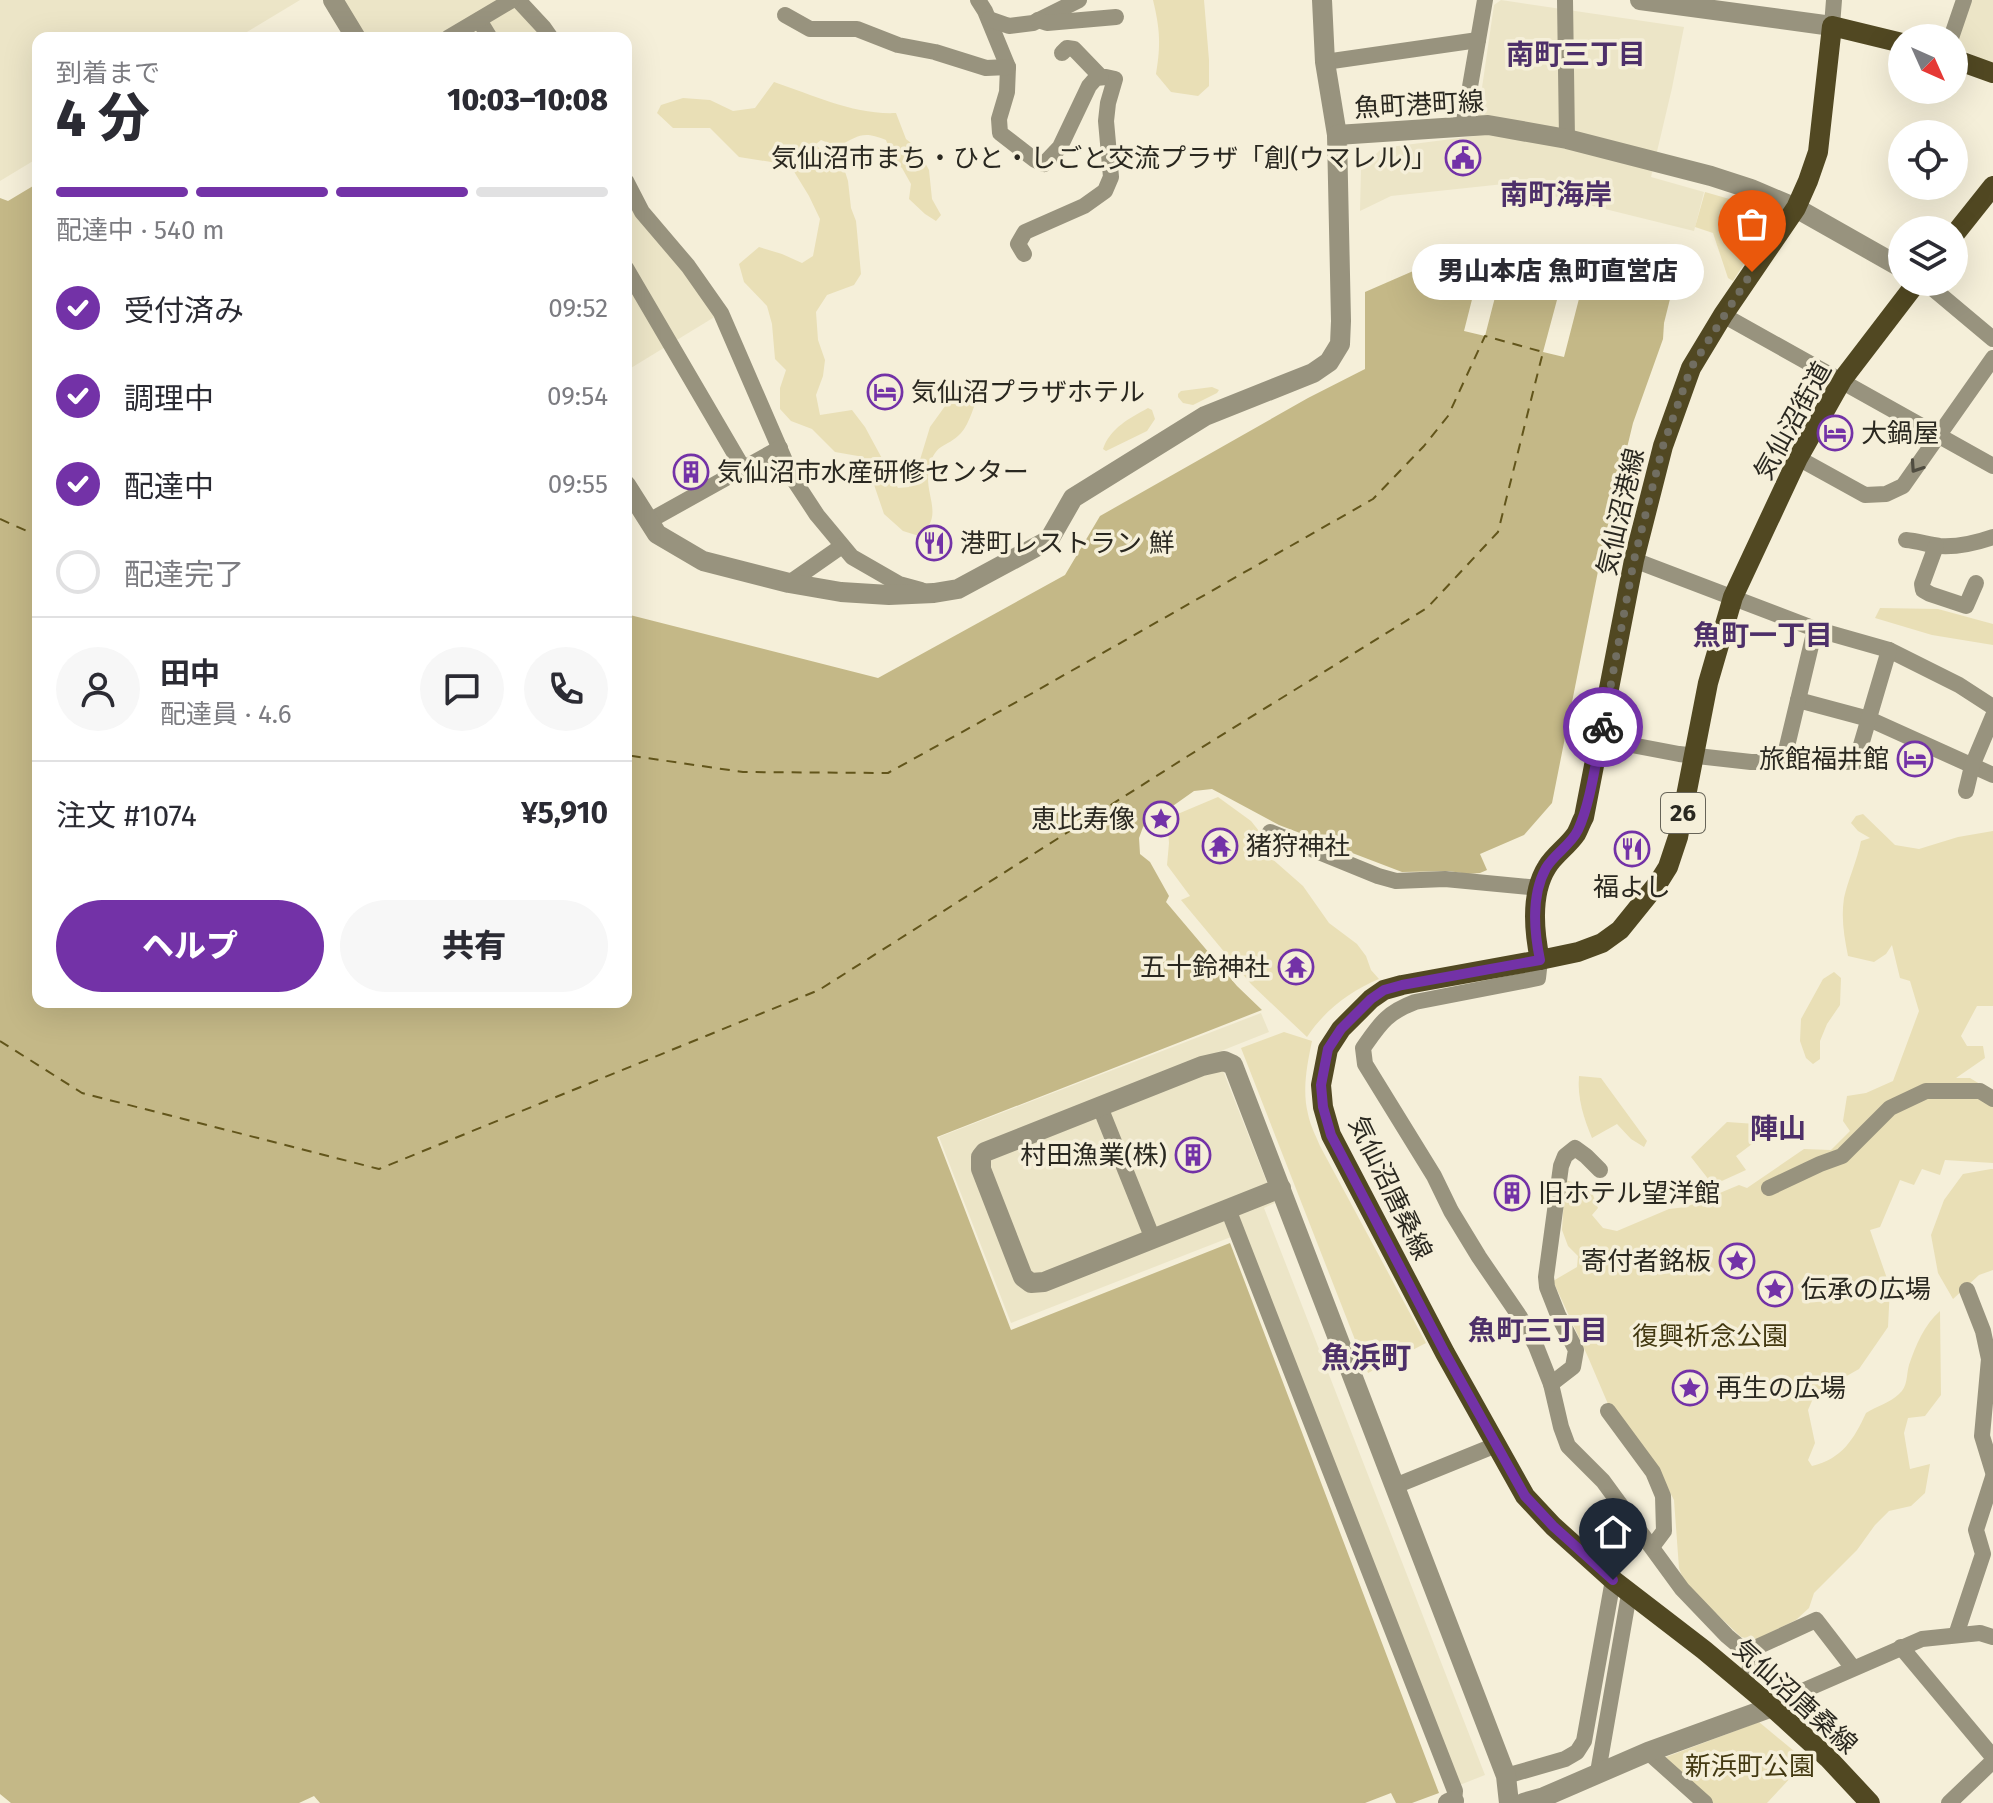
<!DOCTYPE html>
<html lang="ja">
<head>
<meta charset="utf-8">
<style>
	:root { --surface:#fff; --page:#f7f7f7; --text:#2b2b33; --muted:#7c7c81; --line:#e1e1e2; --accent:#7332a7 }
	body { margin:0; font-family:"Fira Sans","Noto Sans JP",sans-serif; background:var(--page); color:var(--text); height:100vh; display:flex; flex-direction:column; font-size:30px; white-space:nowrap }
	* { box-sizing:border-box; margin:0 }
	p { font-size:26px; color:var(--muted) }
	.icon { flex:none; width:44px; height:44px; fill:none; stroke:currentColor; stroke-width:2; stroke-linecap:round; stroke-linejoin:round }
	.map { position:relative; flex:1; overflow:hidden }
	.sheet { position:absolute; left:32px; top:32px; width:600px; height:976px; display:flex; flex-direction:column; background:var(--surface); border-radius:16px; box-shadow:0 8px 32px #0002 }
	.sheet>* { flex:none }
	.needle { width:52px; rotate:135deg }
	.controls { position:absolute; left:1888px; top:24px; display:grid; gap:16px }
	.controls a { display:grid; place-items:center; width:80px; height:80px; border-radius:50%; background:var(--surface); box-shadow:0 8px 32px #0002; font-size:40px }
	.pin { position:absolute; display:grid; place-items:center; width:68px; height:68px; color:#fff; margin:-82px -34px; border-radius:50% 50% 50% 0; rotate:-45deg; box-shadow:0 0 8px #0007 }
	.pin .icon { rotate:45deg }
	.courier { position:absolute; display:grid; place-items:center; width:80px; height:80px; margin:-40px; border:6px solid #7332a7; border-radius:50%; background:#fff; color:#222; box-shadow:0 2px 10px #0007 }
	.bubble { position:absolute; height:56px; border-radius:28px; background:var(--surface); box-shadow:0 8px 32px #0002; font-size:26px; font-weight:800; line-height:56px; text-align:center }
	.overview em { font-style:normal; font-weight:800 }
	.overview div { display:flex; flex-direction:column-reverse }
	.overview { display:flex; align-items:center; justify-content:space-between; height:136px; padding:0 24px }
	h1 { font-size:52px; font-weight:800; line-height:60px }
	.bar { display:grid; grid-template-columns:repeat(4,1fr); gap:12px 8px; align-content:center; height:96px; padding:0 24px }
	.bar i { height:10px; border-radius:6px; background:var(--line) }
	.bar .current { background:var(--accent) }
	.bar p { grid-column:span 4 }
	.line { display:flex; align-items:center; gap:20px; padding:0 24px; border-top:2px solid var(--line) }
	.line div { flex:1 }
	.round { display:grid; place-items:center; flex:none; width:84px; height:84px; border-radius:42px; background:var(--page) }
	ol { padding:0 24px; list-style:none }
	li { display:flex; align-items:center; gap:24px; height:88px }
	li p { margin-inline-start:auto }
	li .icon { padding:8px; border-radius:50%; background:var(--accent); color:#fff; stroke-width:4 }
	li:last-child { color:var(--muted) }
	li i { width:44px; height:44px; border:4px solid var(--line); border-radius:50% }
	.cta { display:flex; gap:16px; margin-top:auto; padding:16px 24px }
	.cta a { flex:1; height:92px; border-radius:48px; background:var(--accent); color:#fff; font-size:32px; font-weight:800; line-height:92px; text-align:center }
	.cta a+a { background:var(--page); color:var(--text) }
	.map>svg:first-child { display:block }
</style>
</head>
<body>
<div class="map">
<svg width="1993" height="1803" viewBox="0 0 1993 1803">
	<rect width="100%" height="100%" fill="#f5efd9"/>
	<g fill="#ece5c7">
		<polygon points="0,0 300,0 237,38 38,38 38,158 0,181"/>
		<polygon points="332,0 518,0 551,38 354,38"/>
		<polygon points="1501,0 1684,27 1672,88 1651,177 1704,192 1694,231 1504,184 1391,196 1360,211 1361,169 1382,148 1475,136 1494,5"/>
		<polygon points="1968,0 1993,0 1993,65 1955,46"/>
		<polygon points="626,181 721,313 626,371"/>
		<polygon points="1261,1013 1269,1032 1216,1053 1275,1203 1264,1208 1485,1775 1447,1790 1231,1237 1011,1323 939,1137"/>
	</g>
	<g fill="#e9dfb6">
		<path d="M1153,0H1204L1209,60V86L1198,96L1171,92L1156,74C1161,45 1160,29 1153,0Z"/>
		<path d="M774,82C813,95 854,115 896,113L906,139L917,148L929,170L932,199L941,215L936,221L925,214L909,199L911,184L902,168L894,162L886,140C863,131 859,135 838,147L821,140L816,144L823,154L841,159L848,181L851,208L856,221L861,274L854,285L827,295L816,312L818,340L825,360L823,376L816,395L820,415L852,410L865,427L898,488L909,487L919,463L930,427L948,402L967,394L979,393C974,405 970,423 961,433C946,449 936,441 929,468C923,495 946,516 919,536L903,531L884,514L868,467L858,456L835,452L812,429L791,421L780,409V388L786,370L775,359L772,324L767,306L744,282L739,264L759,247L782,254L802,263L813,256L820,219L809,196L790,165L739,157L710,128H673L657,113L661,105L683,98L710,100L733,111L755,108Z"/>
		<polygon points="1705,192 1740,202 1754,248 1733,281 1728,278 1713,233 1695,227"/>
		<polygon points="1212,387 1219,390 1217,393 1193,405 1183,403 1178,397 1178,394 1181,391"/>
		<path d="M1148,408L1152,410L1155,419L1147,431L1106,451L1103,449C1110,428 1130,418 1148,408Z"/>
		<polygon points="1880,608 1938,609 1993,624 1993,645 1932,635 1875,618"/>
		<path d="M1218,797L1251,821L1259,831L1269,856L1303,886L1329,923L1357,944L1366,956L1371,970L1379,979C1350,991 1324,1011 1307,1037L1251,984L1181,900L1190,896L1167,865L1169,843L1167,817L1170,812L1180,813Z"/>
		<path d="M1863,814L1895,845L1919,849L1958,837L1993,831V1006H1977L1961,1036L1967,1046H1983L1985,1058L1956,1078H1970L1993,1092V1163L1945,1160L1940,1175L1922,1169L1914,1185L1900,1180L1880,1227L1870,1230L1890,1287L1888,1327L1859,1369L1815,1394L1808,1410L1815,1443L1808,1460L1812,1466C1842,1459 1854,1439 1866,1413C1877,1406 1890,1403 1899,1394C1908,1386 1906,1376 1909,1365C1916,1345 1924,1325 1940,1311L1941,1395L1925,1416L1908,1418L1904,1433L1910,1469L1930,1464L1925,1493L1911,1506L1889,1511L1875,1525L1857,1550L1814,1593L1809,1608L1796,1620L1755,1640L1741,1637L1685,1584L1679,1568L1674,1500L1656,1465L1608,1404L1588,1357L1553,1281L1577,1267L1578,1256L1568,1246L1562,1230L1565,1180L1590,1187L1598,1208L1592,1215L1603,1228L1617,1231L1669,1209L1686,1207L1739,1185L1747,1188L1804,1149L1831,1150L1850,1131L1843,1121L1847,1096L1866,1093L1893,1081L1919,1011L1910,981L1900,978L1892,945L1886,954L1874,962L1848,956C1844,936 1841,918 1844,898C1848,880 1857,861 1861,841L1870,838L1858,831L1851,823L1856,816Z"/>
		<polygon points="1834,972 1841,978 1840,1005 1827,1024 1820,1041 1820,1059 1813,1064 1806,1058 1800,1041 1801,1019 1823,979"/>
		<path d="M1284,1032L1312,1041C1307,1065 1302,1090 1308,1114C1310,1125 1316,1136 1320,1146L1426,1343L1368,1373L1241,1048Z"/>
		<path d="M1579,1076L1601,1078L1647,1141L1644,1147L1631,1139L1617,1124L1592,1138C1584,1119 1577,1098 1579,1076Z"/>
		<polygon points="1727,1122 1756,1124 1756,1141 1736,1156 1746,1170 1713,1185 1691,1157"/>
		<polygon points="1991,1169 1993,1169 1993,1270 1979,1275 1953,1299 1938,1273 1931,1235 1944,1200 1963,1174"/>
		<polygon points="1759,1722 1806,1761 1767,1803 1711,1803 1667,1765 1666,1757"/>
	</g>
	<polygon fill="#c4b887" points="38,183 38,1002 626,1002 626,614 878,678 1065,575 1100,516 1308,398 1365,369 1365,292 1466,248 1520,261 1523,260 1551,267 1551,270 1670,299 1664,323 1663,339 1633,423 1602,551 1552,803 1524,835 1480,854 1487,870 1480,873 1468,874 1449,871 1402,872 1279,825 1212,789 1194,791 1170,808 1156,813 1143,827 1139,838 1140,854 1150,862 1169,896 1166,902 1237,986 1262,1010 937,1137 1011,1330 1230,1243 1439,1793 1412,1803 1396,1803 1391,1793 1365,1803 320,1803 314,1796 299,1803 11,1803 0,1794 0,198 8,201"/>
	<g fill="#f5efd9">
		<polygon points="1491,253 1499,255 1496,268 1502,270 1485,336 1464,331 1481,264 1488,266"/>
		<polygon points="1570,274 1578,276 1575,289 1581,291 1564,357 1543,352 1561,285 1567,287"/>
	</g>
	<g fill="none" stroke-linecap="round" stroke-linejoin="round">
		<g stroke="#62551b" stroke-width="2" stroke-dasharray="10 8" stroke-linecap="butt">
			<polyline points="0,519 38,536"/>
			<polyline points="0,1041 82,1093 379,1169 819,990 1188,756 1427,608 1498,532 1543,352 1485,336 1448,416 1424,446 1373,499 1029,695 888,773 743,772 626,755"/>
		</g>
		<g stroke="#98937e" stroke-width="16">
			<polyline points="518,0 544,28 551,38"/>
			<polyline points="978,0 985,11 1008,67 1007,92 999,119 1000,133 1035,160 1044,164 1060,147 1089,86 1096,78 1106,77 1115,79 1108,103 1106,121 1111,177 1105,191 1084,206 1025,232 1018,244 1024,254"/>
			<polyline points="1565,0 1567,139"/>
			<polyline points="785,15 810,29 857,29 898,45 935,52 986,68 1008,67"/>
			<polyline points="989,19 1009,26 1033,23 1079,0"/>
			<polyline points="479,20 490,38"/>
			<polyline points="1038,20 1047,23 1116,17"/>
			<polyline points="1832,26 1834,0"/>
			<polyline points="448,38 512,0"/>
			<polyline points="1951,38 1964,0"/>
			<polyline points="1062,53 1067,48 1074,49 1101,77"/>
			<polyline points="1325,62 1478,40"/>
			<polyline points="1463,127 1485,0"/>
			<polyline points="626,181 642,212 688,266 721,313 792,477 817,515 852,557 899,584 921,590"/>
			<polyline points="626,268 743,468"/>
			<polyline points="1925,282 1993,339"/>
			<polyline points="1723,315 1993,466"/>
			<polyline points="1798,458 1865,495 1886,494 1903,486 1993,358"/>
			<polyline points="649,521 780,448"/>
			<path d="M1906,540C1918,541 1929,545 1940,546C1958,547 1976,543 1993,537"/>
			<polyline points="1936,546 1922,584 1923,590 1930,594 1966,606 1976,583"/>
			<polyline points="1634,560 1815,629 1889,650 1959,685 1993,707"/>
			<polyline points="789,583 842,546"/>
			<polyline points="1798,700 1869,719 1993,775"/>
			<polyline points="1600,739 1679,754 1751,762 1856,762 1889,650"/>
			<polyline points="1783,763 1815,629"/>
			<polyline points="1966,791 1972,766 1993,716"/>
			<polyline points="1270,832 1378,876 1396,881 1445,879 1539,888"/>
			<path d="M1540,960L1538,978L1415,1002C1386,1013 1380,1024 1363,1048L1365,1064L1434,1176L1451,1211L1479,1257L1520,1317L1536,1346L1551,1384L1561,1427L1568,1446L1603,1481L1682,1589L1727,1636L1746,1652L1751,1664L1745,1685"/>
			<polyline points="1100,1107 1153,1239"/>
			<polyline points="1769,1188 1820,1164 1842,1156 1890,1108 1926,1091 1980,1091 1993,1099"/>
			<polyline points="1228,1209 1455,1791 1454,1801"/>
			<polyline points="1967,1290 1983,1331 1989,1359 1982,1436 1993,1472"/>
			<polyline points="1551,1384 1573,1367 1576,1350 1558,1315 1547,1287 1546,1277 1561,1166 1565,1156 1575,1148 1586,1156 1600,1170"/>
			<polyline points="1608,1411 1653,1472 1663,1496 1664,1531 1652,1547"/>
			<polyline points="1395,1486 1496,1445"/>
			<polyline points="1956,1635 1983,1554 1976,1530 1993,1477"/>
			<polyline points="1901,1647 1993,1757"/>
			<polyline points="1746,1652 1816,1620 1853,1668"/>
			<polyline points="1772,1707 1784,1699 1922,1639 1980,1633 1993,1637"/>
			<polyline points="1648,1752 1705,1803"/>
			<polyline points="1598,1772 1629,1594"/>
			<polyline points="1506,1776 1565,1759 1577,1752 1584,1741 1613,1580"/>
			<polyline points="1949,1803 1993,1761"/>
		</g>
		<g stroke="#98937e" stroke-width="20">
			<polyline points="333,0 356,38"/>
			<polyline points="1322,0 1325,62 1337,135"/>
			<polyline points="1640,0 1832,26"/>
			<polyline points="626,485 657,534 703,561 789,583 841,592 889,595 934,593 958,589 1049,540 1073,498 1205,416 1313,373 1329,362 1340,344 1341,321 1337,135 1488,125 1567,139 1711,176 1751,189 1796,208 1902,268"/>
			<polyline points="1281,1188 1044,1282 1031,1283 1023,1277 981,1169 981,1157 985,1152 1202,1066 1224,1061 1233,1065 1506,1776 1509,1803"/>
			<polyline points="1448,1803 1454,1801"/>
			<polyline points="1523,1803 1544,1797 1648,1752 1772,1707"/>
		</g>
		<g stroke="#514822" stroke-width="20">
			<polyline points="1954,59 1993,73"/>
			<polyline points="1954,235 1993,186"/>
			<path d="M1540,960C1534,931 1530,894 1547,867C1554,855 1568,846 1576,834C1579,829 1581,822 1584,817L1634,560L1663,446L1691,368L1723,315L1796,208L1808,181L1818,152L1832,26L1902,43"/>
			<polyline points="1870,1803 1828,1758 1772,1707 1704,1650 1613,1580 1553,1526 1525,1496 1445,1353 1331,1135 1323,1107 1321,1085 1328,1049 1341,1029 1371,999 1384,990 1402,985 1540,960 1578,952 1602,943 1620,930 1658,883 1668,867 1678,837 1708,683 1733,597 1798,458 1842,380 1917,282"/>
		</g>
	</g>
	<defs><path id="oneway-chevron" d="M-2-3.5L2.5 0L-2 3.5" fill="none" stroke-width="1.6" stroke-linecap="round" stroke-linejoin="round" transform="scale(2)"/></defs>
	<use stroke="#504d41" href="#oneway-chevron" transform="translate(1916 467) rotate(124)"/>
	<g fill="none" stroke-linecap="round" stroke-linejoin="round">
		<polyline stroke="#716e61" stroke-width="8" stroke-dasharray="0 14.4" points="1603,727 1634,560 1663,446 1691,368 1752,272"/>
		<path stroke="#7332a7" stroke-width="10" d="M1603,727C1596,758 1591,802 1578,830C1571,845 1554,854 1546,868C1531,895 1534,931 1540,960L1402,985L1384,990L1371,999L1341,1029L1328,1049L1321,1085L1323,1107L1331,1135L1445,1353L1525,1496L1553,1526L1613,1580"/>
	</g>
	<defs>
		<g id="civic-ring" transform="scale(1.8)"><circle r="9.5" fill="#f5efd9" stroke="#7332a7" stroke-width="1.5"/><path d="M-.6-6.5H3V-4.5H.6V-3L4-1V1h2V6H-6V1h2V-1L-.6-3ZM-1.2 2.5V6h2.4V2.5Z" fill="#7332a7"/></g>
		<g id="hotel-ring" transform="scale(1.8)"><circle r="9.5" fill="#f5efd9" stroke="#7332a7" stroke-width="1.5"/><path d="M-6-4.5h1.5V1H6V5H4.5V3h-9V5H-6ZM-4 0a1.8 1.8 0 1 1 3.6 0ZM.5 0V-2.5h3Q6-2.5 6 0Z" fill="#7332a7"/></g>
		<g id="building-ring" transform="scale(1.8)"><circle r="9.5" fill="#f5efd9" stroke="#7332a7" stroke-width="1.5"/><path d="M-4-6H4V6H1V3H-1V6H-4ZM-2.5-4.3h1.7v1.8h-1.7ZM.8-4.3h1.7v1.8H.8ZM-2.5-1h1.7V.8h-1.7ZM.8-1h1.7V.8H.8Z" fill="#7332a7"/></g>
		<g id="restaurant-ring" transform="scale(1.8)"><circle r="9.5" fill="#f5efd9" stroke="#7332a7" stroke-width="1.5"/><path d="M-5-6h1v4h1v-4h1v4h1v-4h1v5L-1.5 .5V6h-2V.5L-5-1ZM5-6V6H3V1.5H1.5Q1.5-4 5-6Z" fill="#7332a7"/></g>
		<g id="sight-ring" transform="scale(1.8)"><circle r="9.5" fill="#f5efd9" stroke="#7332a7" stroke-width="1.5"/><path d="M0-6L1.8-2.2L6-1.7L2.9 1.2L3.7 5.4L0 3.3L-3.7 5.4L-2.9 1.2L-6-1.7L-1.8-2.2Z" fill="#7332a7"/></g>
		<g id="temple-ring" transform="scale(1.8)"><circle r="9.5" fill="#f5efd9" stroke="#7332a7" stroke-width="1.5"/><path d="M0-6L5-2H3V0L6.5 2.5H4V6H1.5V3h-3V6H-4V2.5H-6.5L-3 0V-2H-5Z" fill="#7332a7"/></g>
	</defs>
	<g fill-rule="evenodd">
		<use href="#civic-ring" x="1463" y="158"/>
		<use href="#hotel-ring" x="885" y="392"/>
		<use href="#hotel-ring" x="1835" y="433"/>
		<use href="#building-ring" x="691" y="472"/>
		<use href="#restaurant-ring" x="934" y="543"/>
		<use href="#hotel-ring" x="1915" y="759"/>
		<use href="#sight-ring" x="1161" y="819"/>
		<use href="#temple-ring" x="1220" y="846"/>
		<use href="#restaurant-ring" x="1632" y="849"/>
		<use href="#temple-ring" x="1296" y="967"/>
		<use href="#building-ring" x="1193" y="1155"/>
		<use href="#building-ring" x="1512" y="1193"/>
		<use href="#sight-ring" x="1737" y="1261"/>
		<use href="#sight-ring" x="1775" y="1289"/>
		<use href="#sight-ring" x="1690" y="1388"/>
	</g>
	<g text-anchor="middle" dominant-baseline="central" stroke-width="7" stroke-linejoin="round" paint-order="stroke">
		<rect fill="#f5efd9" stroke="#676458" stroke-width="2" x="1661" y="793" width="44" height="40" rx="6"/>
		<g font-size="24" font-weight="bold" fill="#2a2820">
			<text x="1683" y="813">26</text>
		</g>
		<g font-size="26" fill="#2a2820" stroke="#f5efd9">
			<text transform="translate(1419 105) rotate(-3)">魚町港町線</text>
			<text transform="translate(1793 421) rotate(-61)">気仙沼街道</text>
			<text transform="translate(1621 512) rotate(-77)">気仙沼港線</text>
			<text transform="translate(1390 1188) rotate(64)">気仙沼唐桑線</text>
			<text transform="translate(1795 1697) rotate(42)">気仙沼唐桑線</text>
		</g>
		<g font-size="26" fill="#2a2820" stroke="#f5efd9" text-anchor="start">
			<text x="1437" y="158" text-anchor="end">気仙沼市まち・ひと・しごと交流プラザ「創(ウマレル)」</text>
			<text x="911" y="392">気仙沼プラザホテル</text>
			<text x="1861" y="433">大鍋屋</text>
			<text x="717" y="472">気仙沼市水産研修センター</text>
			<text x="960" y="543">港町レストラン 鮮</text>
			<text x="1889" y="759" text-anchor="end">旅館福井館</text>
			<text x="1135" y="819" text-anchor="end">恵比寿像</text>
			<text x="1246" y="846">猪狩神社</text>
			<text x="1632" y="887" text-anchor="middle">福よし</text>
			<text x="1270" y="967" text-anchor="end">五十鈴神社</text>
			<text x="1167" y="1155" text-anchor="end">村田漁業(株)</text>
			<text x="1538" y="1193">旧ホテル望洋館</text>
			<text x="1711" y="1261" text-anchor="end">寄付者銘板</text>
			<text x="1801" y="1289">伝承の広場</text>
			<text x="1716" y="1388">再生の広場</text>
		</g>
		<g font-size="26" fill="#433911" stroke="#f5efd9">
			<text x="1710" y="1336">復興祈念公園</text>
			<text x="1750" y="1766">新浜町公園</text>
		</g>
		<g font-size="28" font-weight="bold" fill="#4d2f69" stroke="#f5efd9">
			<text x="1576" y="54">南町三丁目</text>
			<text x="1556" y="194">南町海岸</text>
			<text x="1763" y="635">魚町一丁目</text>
			<text x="1778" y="1128">陣山</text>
			<text x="1538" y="1330">魚町三丁目</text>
		</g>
		<g font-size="30" font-weight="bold" fill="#4d2f69" stroke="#f5efd9">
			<text x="1366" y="1358">魚浜町</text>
		</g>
	</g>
</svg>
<div class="controls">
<a><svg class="needle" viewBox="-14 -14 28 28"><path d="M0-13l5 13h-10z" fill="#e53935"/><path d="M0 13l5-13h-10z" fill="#7c7c81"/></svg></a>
<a><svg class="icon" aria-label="locate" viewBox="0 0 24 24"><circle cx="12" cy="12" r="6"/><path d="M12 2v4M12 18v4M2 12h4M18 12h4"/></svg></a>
<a><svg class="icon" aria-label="layers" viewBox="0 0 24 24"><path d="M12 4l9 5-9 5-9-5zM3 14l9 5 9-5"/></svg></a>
</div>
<div class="pin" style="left:1752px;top:272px;background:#ea580c"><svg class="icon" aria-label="bag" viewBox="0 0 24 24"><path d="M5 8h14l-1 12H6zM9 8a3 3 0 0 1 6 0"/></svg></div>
<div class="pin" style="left:1613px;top:1580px;background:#1f2937"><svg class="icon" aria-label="home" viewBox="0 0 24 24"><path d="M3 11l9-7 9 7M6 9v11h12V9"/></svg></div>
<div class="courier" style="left:1603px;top:727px"><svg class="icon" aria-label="bike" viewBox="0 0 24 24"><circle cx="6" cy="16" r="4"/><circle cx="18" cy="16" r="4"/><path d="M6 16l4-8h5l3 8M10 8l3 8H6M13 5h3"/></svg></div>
<div class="bubble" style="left:1412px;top:244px;width:292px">男山本店 魚町直営店</div>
<section class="sheet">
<div class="overview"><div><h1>4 分</h1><p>到着まで</p></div><em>10:03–10:08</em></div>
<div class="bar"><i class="current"></i><i class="current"></i><i class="current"></i><i></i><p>配達中 · 540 m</p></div>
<ol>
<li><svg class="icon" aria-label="check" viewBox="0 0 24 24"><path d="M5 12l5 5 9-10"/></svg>受付済み<p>09:52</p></li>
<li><svg class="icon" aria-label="check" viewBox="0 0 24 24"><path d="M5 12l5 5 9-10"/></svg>調理中<p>09:54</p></li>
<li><svg class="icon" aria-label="check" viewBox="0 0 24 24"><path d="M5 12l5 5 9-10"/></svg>配達中<p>09:55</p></li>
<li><i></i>配達完了</li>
</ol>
<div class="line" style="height:144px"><a class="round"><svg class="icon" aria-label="person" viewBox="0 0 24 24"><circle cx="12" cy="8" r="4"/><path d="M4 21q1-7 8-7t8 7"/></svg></a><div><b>田中</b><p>配達員 · 4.6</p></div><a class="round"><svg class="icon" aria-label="chat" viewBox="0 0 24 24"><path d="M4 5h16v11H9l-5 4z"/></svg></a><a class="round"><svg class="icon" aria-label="phone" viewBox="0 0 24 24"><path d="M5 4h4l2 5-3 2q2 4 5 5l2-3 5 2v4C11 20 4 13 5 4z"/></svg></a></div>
<div class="line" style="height:104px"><div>注文 #1074</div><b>¥5,910</b></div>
<div class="cta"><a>ヘルプ</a><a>共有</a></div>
</section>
</div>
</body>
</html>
